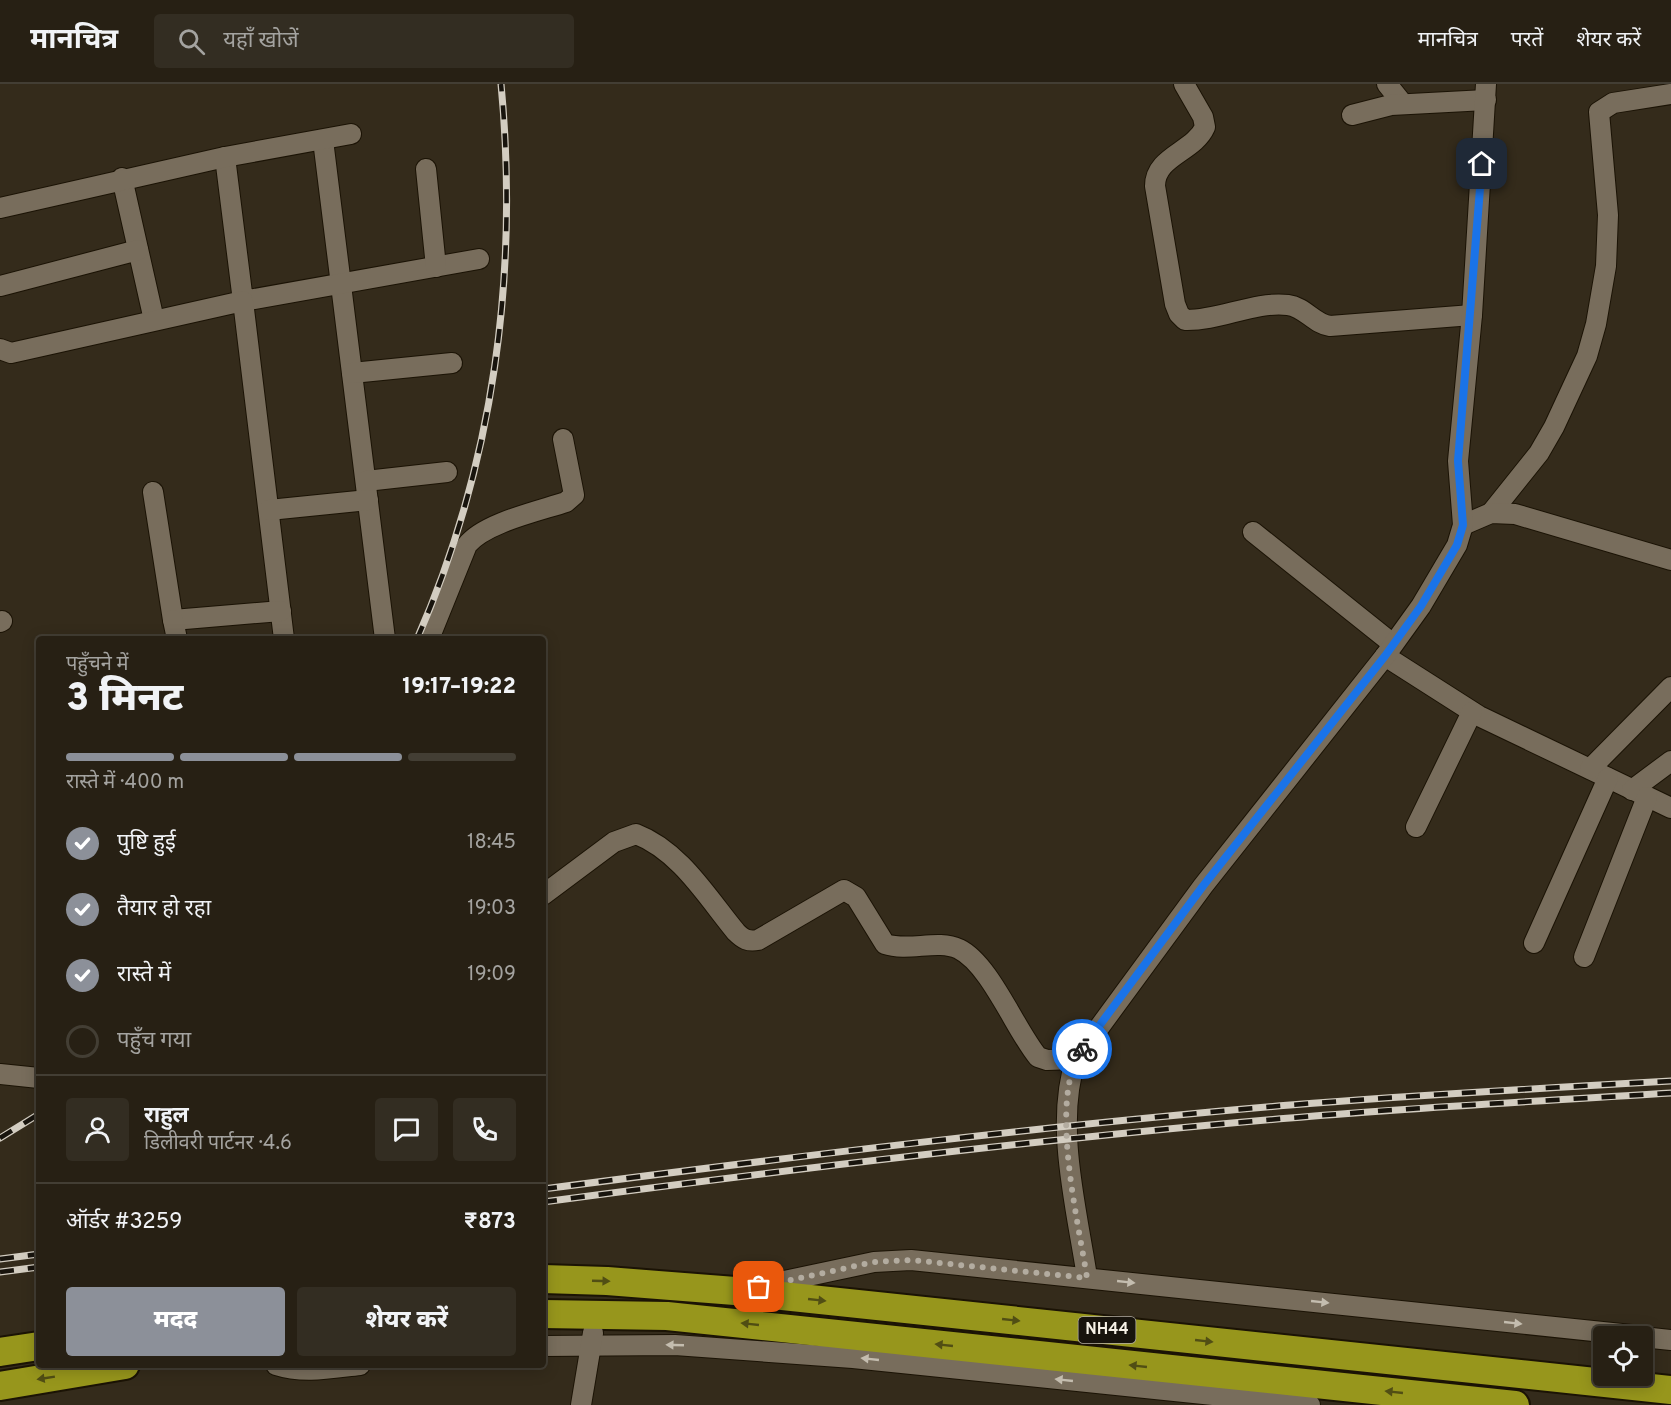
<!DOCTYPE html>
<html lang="hi">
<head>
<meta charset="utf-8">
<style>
	:root { --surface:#272014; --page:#332d22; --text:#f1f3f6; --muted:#a4a3a0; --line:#433e34; --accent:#8c9099 }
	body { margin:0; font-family:Overpass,"Noto Sans Devanagari",sans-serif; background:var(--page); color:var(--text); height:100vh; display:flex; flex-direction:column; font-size:22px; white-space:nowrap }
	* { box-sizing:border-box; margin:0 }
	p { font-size:20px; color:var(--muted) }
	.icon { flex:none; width:33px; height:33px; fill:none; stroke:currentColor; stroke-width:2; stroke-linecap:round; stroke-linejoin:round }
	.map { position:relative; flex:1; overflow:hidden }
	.side { position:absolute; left:36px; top:552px; width:510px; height:732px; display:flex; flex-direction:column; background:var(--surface); border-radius:6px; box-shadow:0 3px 15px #0003,0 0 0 2px var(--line) }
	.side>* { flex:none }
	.buttons { position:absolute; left:1593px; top:1242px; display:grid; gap:12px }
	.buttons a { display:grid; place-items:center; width:60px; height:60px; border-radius:6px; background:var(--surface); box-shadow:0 3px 15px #0003,0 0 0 2px var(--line); font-size:30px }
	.pin { position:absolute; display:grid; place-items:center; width:51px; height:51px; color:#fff; margin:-26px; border-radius:12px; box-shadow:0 3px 9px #0006 }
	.courier { position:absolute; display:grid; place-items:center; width:60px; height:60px; margin:-30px; border:4px solid #1a73e8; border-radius:50%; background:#fff; color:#222; box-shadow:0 2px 8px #0007 }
	.summary em { font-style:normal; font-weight:800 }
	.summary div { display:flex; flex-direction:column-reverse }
	.summary { display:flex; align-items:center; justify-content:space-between; height:102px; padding:0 30px }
	h1 { font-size:39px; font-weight:800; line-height:45px }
	.bar { display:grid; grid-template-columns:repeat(4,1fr); gap:9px 6px; align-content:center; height:72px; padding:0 30px }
	.bar i { height:8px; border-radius:4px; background:var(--line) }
	.bar .selected { background:var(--accent) }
	.bar p { grid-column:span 4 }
	.line { display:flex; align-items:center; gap:15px; padding:0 30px; border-top:2px solid var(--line) }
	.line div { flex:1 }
	.round { display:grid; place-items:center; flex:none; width:63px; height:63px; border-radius:6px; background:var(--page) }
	ol { padding:0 30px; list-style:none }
	li { display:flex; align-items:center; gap:18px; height:66px }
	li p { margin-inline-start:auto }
	li .icon { padding:6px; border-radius:50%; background:var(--accent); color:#fff; stroke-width:4 }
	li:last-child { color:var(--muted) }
	li i { width:33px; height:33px; border:3px solid var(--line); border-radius:50% }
	.primary-button { display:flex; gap:12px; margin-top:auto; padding:12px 30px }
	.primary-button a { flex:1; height:69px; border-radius:6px; background:var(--accent); color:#fff; font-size:24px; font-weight:800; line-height:69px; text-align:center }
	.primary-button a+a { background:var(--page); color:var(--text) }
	header { display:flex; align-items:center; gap:36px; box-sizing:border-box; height:84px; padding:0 30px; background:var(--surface); border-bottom:2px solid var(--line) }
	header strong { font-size:28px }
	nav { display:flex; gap:33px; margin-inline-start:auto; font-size:21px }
	.search { width:420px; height:54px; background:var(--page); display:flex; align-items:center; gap:15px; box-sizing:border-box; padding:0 21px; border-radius:6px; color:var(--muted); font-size:22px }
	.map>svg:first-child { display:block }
</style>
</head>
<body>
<header>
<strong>मानचित्र</strong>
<div class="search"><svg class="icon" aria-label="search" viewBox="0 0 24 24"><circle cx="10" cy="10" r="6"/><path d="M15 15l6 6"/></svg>यहाँ खोजें</div>
<nav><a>मानचित्र</a><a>परतें</a><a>शेयर करें</a></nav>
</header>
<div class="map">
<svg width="1671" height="1321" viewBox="0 0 1671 1321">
	<rect width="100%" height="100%" fill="#342b1b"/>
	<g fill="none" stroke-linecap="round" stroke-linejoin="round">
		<g stroke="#1b1305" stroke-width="22">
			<g id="minor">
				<path d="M1184,0L1203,33L1205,43C1194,68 1155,72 1155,102L1175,220L1179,230L1185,236C1219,237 1254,217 1288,221C1305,223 1314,240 1330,242L1472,231"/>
				<polyline points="1387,0 1403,20"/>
				<polyline points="1352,31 1391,21 1486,16"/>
				<polyline points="323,56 385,555"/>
				<polyline points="225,73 243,217 479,175"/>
				<polyline points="426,85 436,183"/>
				<polyline points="122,94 154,236"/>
				<polyline points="0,124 225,73 351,50"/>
				<polyline points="0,202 138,166"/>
				<polyline points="0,265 11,269 243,217 284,555"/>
				<polyline points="352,289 452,279"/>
				<polyline points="366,397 447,388"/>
				<polyline points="153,408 173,536 281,527"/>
				<polyline points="269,426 368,416"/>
				<polyline points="1491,429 1539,369 1554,343 1587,272 1596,240 1606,182 1608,131 1599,28 1613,19 1671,10"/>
				<polyline points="1463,441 1491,429 1515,430 1671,476"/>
				<polyline points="1253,448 1393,560"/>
				<polyline points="173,536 177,555"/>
				<polyline points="0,538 2,537"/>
				<path d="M429,555L467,461C484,439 539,427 566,418L574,411L563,355"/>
				<polyline points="1385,572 1479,632 1671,724"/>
				<polyline points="1590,685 1671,603"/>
				<polyline points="1632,706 1671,677"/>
				<polyline points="1416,743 1472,628"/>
				<path d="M543,811L614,758L636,750C680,767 707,813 736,848C743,855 748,858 758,856L844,806L856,813L885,860C909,868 937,855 959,865C990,880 1016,947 1038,973L1047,976L1076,975"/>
				<polyline points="1534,859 1608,694"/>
				<polyline points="1584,873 1647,713"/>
				<polyline points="0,990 39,994"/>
				<path d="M1087,1193C1077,1126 1054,1040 1076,975L1203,802L1385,572L1421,522L1457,461L1463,441L1458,377L1472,231L1486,0"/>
				<polyline points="756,1203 874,1178 911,1176 1641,1252"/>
				<polyline points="1642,1253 1671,1256"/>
				<polyline points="543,1262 675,1261 853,1274 1310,1321"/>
				<path d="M276,1281C304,1290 332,1284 360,1281"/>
				<polyline points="581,1321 593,1249"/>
			</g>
		</g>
		<g stroke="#1b1305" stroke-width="32">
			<g id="highway">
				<polyline points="543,1195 607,1197 735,1207 1671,1306"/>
				<polyline points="543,1230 667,1232 1515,1321"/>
				<polyline points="0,1268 39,1262"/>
				<polyline points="0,1302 125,1281"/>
			</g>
		</g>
		<use href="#minor" stroke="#786d5c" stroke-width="20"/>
		<use href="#highway" stroke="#97961c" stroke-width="28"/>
		<g stroke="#d3cdc1" stroke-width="7">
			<g id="rail">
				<path d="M417,555C494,380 519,189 501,0"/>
				<polyline points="0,1054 39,1030"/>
				<path d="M543,1105C792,1073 1040,1042 1290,1021C1417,1011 1544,1004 1671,997"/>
				<path d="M543,1118C792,1085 1040,1055 1290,1034C1417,1023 1544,1017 1671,1009"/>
				<polyline points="0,1175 39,1170"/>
				<polyline points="0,1188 39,1183"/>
			</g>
		</g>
		<use href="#rail" stroke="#18140d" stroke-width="4.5" stroke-dasharray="14" stroke-linecap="butt"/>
	</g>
	<defs><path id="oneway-solid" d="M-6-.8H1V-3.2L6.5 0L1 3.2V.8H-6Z" transform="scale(1.5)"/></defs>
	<g fill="#514e14">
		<use href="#oneway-solid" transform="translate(601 1197) rotate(2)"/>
		<use href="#oneway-solid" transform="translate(817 1216) rotate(6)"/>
		<use href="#oneway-solid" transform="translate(1011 1236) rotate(6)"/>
		<use href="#oneway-solid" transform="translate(750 1240) rotate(-174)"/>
		<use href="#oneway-solid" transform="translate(1204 1257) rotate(6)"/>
		<use href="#oneway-solid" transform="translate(944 1261) rotate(-174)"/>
		<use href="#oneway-solid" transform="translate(1138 1282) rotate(-174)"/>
		<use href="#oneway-solid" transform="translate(46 1294) rotate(171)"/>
		<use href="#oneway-solid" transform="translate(1394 1308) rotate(-174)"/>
	</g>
	<g fill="#c4bdaf">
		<use href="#oneway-solid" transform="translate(1126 1198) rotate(6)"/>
		<use href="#oneway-solid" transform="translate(1320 1218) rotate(6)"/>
		<use href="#oneway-solid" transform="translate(1513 1239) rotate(6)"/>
		<use href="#oneway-solid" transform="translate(675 1261) rotate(-178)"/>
		<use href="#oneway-solid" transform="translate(870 1275) rotate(-174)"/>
		<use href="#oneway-solid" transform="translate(1064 1296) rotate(-174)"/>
	</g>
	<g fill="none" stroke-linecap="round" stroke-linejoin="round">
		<path stroke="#b3aca0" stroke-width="6" stroke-dasharray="0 10.8" d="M759,1203L874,1178L911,1176L1087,1194C1078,1135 1048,1015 1082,965"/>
		<polyline stroke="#1a73e8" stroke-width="8" points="1082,965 1203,802 1385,572 1421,522 1457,461 1463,441 1458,377 1482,80"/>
	</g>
	<g text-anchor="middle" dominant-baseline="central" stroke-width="4.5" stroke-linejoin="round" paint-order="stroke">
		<rect fill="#18140d" stroke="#b4afa6" stroke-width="1.5" x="1078.5" y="1233" width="57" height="26" rx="4.5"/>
		<g font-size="16" font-weight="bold" fill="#f7f2e7">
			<text x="1107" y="1246">NH44</text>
		</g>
	</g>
</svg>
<div class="buttons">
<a><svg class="icon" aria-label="locate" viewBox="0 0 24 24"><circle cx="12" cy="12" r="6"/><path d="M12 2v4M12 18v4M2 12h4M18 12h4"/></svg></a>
</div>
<div class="pin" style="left:759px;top:1203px;background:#ea580c"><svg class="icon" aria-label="bag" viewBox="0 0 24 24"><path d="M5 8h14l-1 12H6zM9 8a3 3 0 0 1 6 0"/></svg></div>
<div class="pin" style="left:1482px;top:80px;background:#1f2937"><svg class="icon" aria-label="home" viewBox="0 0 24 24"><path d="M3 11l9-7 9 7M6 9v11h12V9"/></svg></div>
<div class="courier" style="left:1082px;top:965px"><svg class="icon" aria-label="bike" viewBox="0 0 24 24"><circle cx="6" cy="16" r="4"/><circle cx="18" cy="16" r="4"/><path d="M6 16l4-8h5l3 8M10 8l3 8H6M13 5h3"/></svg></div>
<section class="side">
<div class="summary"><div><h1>3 मिनट</h1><p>पहुँचने में</p></div><em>19:17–19:22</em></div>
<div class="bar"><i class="selected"></i><i class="selected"></i><i class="selected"></i><i></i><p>रास्ते में · 400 m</p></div>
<ol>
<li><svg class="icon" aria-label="check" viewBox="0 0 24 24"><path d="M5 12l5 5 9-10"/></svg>पुष्टि हुई<p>18:45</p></li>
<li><svg class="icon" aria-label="check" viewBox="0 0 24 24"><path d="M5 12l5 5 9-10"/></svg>तैयार हो रहा<p>19:03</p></li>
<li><svg class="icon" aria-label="check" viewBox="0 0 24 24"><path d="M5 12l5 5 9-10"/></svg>रास्ते में<p>19:09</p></li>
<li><i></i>पहुँच गया</li>
</ol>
<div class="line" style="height:108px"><a class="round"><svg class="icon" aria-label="person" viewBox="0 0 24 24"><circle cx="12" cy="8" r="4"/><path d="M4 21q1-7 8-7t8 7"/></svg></a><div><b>राहुल</b><p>डिलीवरी पार्टनर · 4.6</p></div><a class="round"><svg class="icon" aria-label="chat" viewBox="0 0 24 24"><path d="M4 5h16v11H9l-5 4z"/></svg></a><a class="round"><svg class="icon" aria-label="phone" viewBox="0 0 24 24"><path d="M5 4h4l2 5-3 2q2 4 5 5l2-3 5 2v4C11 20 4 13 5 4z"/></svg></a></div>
<div class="line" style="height:78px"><div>ऑर्डर #3259</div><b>₹873</b></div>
<div class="primary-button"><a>मदद</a><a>शेयर करें</a></div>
</section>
</div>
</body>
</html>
